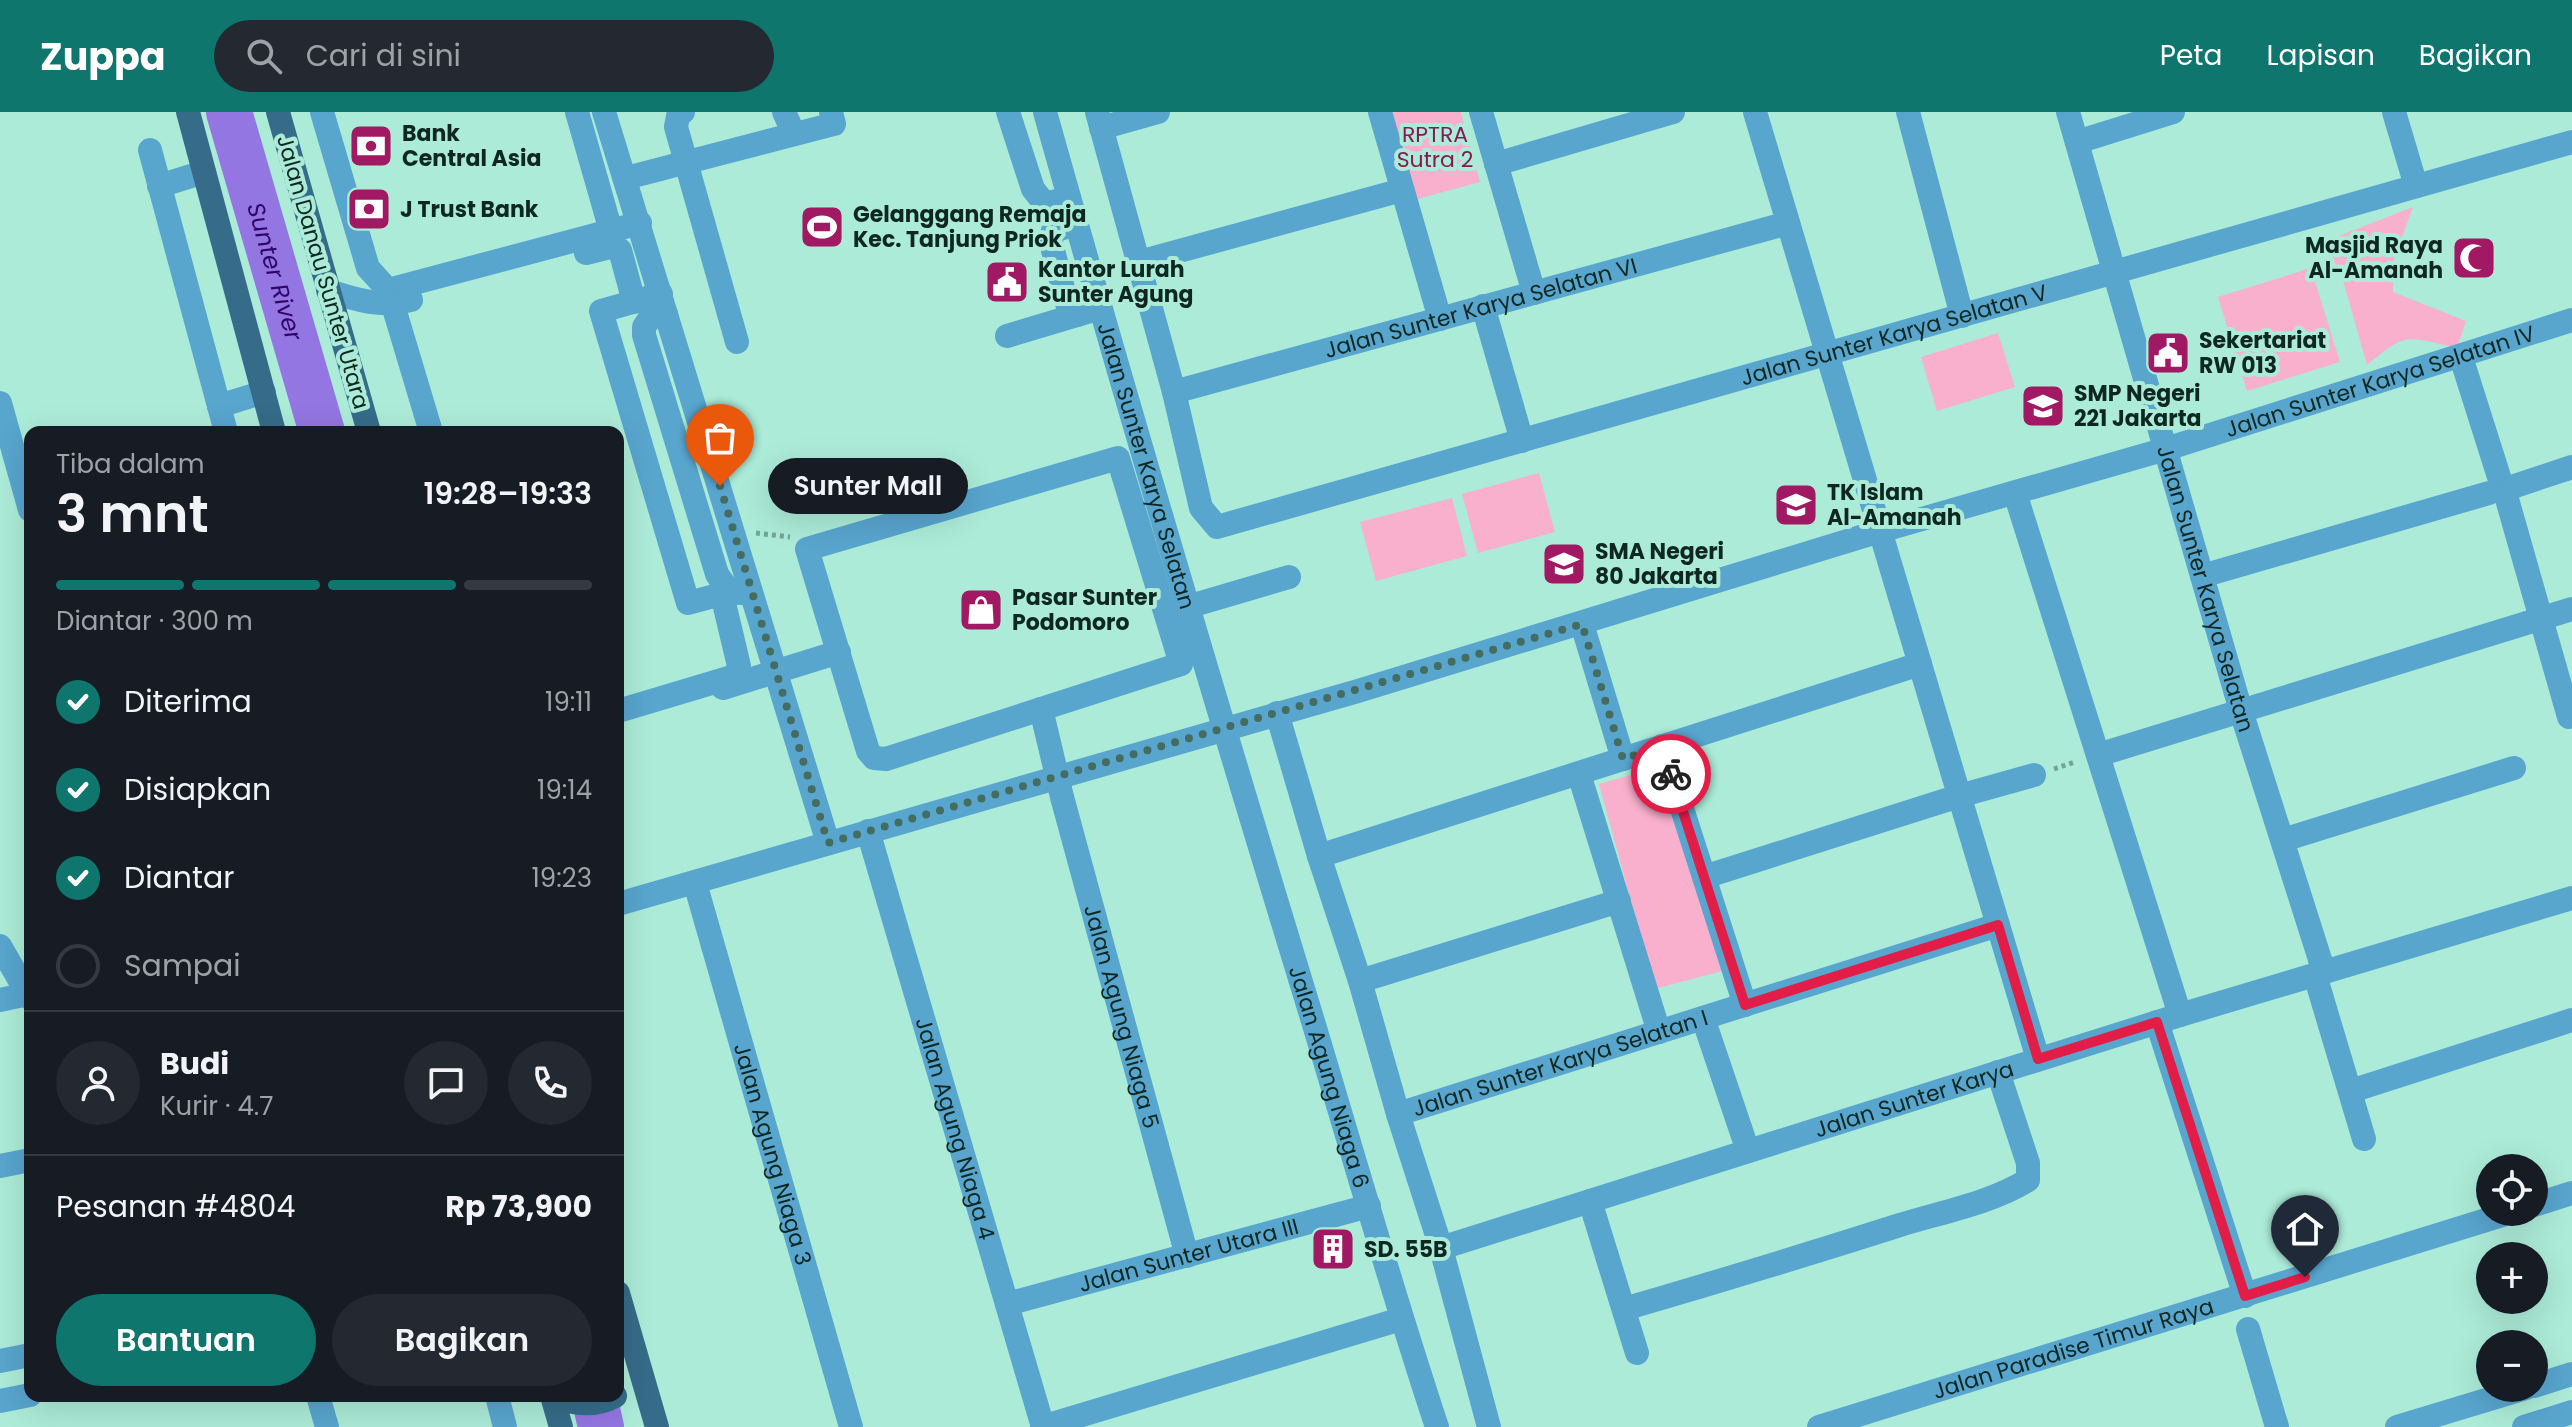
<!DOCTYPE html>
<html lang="id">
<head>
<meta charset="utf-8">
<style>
	:root { --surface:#171b24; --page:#242831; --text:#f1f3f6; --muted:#9ea1a6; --line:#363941; --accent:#0f766e }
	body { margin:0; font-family:Poppins,sans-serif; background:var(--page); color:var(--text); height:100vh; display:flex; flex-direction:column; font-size:30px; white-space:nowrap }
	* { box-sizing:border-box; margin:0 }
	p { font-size:26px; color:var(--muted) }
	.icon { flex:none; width:44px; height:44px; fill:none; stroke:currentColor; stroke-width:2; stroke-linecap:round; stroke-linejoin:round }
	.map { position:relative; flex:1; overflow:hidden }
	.drawer { position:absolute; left:24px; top:314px; width:600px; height:976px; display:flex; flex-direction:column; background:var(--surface); border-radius:16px; box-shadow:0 8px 32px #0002 }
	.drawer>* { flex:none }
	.controls { position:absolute; left:2476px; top:1042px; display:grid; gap:16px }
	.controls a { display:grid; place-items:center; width:72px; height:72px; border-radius:50%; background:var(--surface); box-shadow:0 8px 32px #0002; font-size:40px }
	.pin { position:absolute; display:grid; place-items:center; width:68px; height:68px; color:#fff; margin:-82px -34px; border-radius:50% 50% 50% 0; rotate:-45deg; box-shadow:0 0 8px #0007 }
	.pin .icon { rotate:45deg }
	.courier { position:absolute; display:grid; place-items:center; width:80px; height:80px; margin:-40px; border:6px solid #e11d48; border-radius:50%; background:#fff; color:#222; box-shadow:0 2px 10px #0007 }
	.bubble { position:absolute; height:56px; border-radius:28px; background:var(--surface); box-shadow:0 8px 32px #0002; font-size:26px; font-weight:600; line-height:56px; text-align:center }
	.headline em { font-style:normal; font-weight:600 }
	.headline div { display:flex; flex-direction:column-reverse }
	.headline { display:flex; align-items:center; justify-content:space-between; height:136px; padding:0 32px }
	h1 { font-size:52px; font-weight:600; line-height:60px }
	.bar { display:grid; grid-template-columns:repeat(4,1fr); gap:12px 8px; align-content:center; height:96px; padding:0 32px }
	.bar i { height:10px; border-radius:6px; background:var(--line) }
	.bar .current { background:var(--accent) }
	.bar p { grid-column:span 4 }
	.line { display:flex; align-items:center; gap:20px; padding:0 32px; border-top:2px solid var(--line) }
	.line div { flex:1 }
	.round { display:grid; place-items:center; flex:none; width:84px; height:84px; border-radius:42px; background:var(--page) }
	ol { padding:0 32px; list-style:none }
	li { display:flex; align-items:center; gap:24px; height:88px }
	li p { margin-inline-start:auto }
	li .icon { padding:8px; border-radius:50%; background:var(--accent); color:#fff; stroke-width:4 }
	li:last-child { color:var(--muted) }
	li i { width:44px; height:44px; border:4px solid var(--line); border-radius:50% }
	.button { display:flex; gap:16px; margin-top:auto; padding:16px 32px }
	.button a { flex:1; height:92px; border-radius:48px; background:var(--accent); color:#fff; font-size:32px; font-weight:600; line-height:92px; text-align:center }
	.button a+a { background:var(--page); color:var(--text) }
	header { display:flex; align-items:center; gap:48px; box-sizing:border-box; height:112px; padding:0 40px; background:var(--accent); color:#fff }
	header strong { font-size:38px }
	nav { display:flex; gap:44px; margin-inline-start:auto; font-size:28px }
	.search { width:560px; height:72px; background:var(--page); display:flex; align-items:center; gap:20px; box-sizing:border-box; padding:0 28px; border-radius:44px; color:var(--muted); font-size:30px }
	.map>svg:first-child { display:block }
</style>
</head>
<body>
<header>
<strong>Zuppa</strong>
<div class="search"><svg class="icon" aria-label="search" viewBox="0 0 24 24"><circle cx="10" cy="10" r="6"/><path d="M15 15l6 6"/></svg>Cari di sini</div>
<nav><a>Peta</a><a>Lapisan</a><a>Bagikan</a></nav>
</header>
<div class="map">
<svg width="2572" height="1315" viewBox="0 0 2572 1315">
	<rect width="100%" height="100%" fill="#acebd8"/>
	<g fill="#f9b0cd">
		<polygon points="1390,0 1461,0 1480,70 1414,88"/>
		<path d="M2413,95L2393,150V180L2466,209L2457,236C2406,225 2408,219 2367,253L2344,172L2326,129Z"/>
		<polygon points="2311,156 2340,250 2247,279 2218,185"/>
		<polygon points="1998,221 2015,275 1937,299 1921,245"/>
		<polygon points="1539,361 1555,420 1478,441 1462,382"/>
		<polygon points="1452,386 1467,444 1376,469 1360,410"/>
		<polygon points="1666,653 1722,859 1655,877 1599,672"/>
	</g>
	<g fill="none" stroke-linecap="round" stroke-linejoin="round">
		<g stroke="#9376e1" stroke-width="46">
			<path id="s1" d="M229,0L322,320"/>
			<polyline points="594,1284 601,1315"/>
		</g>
		<g stroke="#73a495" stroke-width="5" stroke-dasharray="4 4" stroke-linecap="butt">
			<polyline points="756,421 790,425"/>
			<polyline points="2054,657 2075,650"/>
		</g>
		<g stroke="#58a5ce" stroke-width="24">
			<polyline points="322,0 368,156 388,178 640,111"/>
			<polyline points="577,0 611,119"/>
			<polyline points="604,0 828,731"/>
			<polyline points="683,0 678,4 676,15 737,230"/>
			<polyline points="784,0 794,22"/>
			<polyline points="1008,0 1033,77 1045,92 1069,86"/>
			<path id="s2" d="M1045,0C1130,303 1220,605 1312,906C1353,1042 1392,1180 1437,1315"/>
			<path id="s3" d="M1097,0L1174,280L1201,396L1217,415L2572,30"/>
			<polyline points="1380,0 1440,207"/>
			<polyline points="1481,0 1534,181"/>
			<polyline points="1755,0 2038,947"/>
			<polyline points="1908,0 1962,204"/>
			<path id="s4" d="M2068,0L2241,599L2324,860"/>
			<polyline points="2394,0 2416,74"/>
			<polyline points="1101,16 1158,0"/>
			<polyline points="2077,30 2173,0"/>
			<polyline points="150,38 226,320"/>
			<polyline points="1496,52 1673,0"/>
			<polyline points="626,66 834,12 831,0"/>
			<polyline points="159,74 204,60"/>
			<polyline points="1076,112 1053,119 1050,127 1068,195 1077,203 1100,196"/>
			<polyline points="586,141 614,134 620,138 634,190"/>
			<polyline points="1139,150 1402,78"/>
			<path d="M328,179C358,188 381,196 411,188"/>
			<polyline points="393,193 431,320"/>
			<polyline points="1483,194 1522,329"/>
			<path d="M666,202L650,206L644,215V223L717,462C724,473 730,482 744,481"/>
			<polyline points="1007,224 1077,203"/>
			<polyline points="2461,245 2500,368"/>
			<path id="s5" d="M1174,280L1788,111"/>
			<polyline points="0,291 30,398"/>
			<polyline points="219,294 264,280"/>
			<polygon points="1118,346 1181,552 886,647 874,646 868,639 807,437"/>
			<polyline points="2515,374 2572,355"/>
			<polyline points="2015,381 2180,903"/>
			<polyline points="2507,387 2569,605"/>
			<polyline points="2202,464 2489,381"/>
			<polyline points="1187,495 1289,465"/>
			<polyline points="1582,512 1623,647"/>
			<polyline points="723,576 839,540"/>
			<path id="s6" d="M1041,597L1062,685L1187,1144"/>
			<polyline points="618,599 735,564 739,554 724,491 718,483 688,491 601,199 661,182"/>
			<polyline points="1277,601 1319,744 1360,869 1398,1002 1441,1136 1489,1315"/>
			<polyline points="1662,634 1745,893"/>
			<polyline points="2098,643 2572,497"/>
			<polyline points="1579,662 1659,920"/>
			<path id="s7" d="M868,719L1043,1315"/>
			<polyline points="2283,728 2514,656"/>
			<polyline points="1319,744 1920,552"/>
			<polyline points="1704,765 1959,684 2034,663"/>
			<path id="s8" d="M695,771L851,1315"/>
			<path id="s9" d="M618,792L1358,579L1880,419L2166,337L2572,208"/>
			<polyline points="0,834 30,886"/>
			<polyline points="2315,863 2364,1027"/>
			<polyline points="1360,869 1619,789"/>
			<polyline points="0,888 28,882"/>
			<polyline points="1703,906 1748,1039"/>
			<polyline points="2157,910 2245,1184"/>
			<polyline points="2351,979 2572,908"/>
			<path id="s10" d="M1398,1002L1998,813"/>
			<polyline points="0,1054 30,1048"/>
			<polyline points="1590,1089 1637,1241"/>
			<polyline points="2534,1093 2572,1081"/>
			<path id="s11" d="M1441,1136L2180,903L2572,786"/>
			<path id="s12" d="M1007,1192L1369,1094"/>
			<path d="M1624,1197C1717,1170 1809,1142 1900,1113C1942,1100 1991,1091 2028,1068V1051L1998,960"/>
			<polyline points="2248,1217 2277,1315"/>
			<polyline points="0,1249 30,1243"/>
			<polyline points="2534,1274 2572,1262"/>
			<polyline points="318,1284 327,1315"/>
			<polyline points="497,1284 505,1315"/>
			<polyline points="0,1289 30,1283"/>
			<polyline points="1042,1315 1401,1207"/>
			<path id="s13" d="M1819,1315L2512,1100"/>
			<polyline points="2397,1315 2526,1276"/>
			<polyline points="2524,1315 2572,1300"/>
		</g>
		<g stroke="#366c89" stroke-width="24">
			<polyline points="188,0 274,320"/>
			<polyline points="278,0 369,320"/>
			<polyline points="618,1181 657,1315"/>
			<polyline points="552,1284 561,1315"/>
			<path d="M553,1284C574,1293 594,1295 615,1284"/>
		</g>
	</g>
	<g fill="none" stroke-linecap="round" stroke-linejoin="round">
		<polyline stroke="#456c61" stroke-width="8" stroke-dasharray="0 14.4" points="720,374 828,731 1582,512 1623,647 1662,634 1671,662"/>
		<polyline stroke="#e11d48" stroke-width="10" points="1671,662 1745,893 1998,813 2038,947 2157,910 2245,1184 2305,1165"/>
	</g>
	<defs>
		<g id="bank-square" transform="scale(2.3)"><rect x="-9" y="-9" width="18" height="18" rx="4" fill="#a21963" stroke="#acebd8"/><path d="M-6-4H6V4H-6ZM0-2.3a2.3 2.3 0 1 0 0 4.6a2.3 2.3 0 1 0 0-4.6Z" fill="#fff"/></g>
		<g id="stadium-square" transform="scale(2.3)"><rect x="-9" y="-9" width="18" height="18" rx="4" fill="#a21963" stroke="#acebd8"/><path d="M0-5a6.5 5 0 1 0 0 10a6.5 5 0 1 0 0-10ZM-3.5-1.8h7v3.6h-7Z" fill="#fff"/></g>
		<g id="mosque-square" transform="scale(2.3)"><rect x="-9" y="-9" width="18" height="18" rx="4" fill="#a21963" stroke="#acebd8"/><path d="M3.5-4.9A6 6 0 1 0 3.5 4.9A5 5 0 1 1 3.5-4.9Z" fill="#fff"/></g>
		<g id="civic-square" transform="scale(2.3)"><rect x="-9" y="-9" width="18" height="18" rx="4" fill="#a21963" stroke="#acebd8"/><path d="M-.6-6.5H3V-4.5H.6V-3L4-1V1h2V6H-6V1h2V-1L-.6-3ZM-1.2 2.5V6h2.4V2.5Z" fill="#fff"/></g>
		<g id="school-square" transform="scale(2.3)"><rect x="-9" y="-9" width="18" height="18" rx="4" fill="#a21963" stroke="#acebd8"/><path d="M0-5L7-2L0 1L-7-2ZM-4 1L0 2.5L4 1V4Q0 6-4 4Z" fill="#fff"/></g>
		<g id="shop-square" transform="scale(2.3)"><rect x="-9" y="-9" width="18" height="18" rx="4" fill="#a21963" stroke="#acebd8"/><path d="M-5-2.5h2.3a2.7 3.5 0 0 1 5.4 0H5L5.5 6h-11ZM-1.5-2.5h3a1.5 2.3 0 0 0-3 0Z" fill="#fff"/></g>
		<g id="building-square" transform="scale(2.3)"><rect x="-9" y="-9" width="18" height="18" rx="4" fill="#a21963" stroke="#acebd8"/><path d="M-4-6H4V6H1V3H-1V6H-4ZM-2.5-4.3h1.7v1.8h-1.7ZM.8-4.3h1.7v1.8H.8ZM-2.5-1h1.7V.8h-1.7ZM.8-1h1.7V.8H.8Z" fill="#fff"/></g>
	</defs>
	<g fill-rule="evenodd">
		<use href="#bank-square" x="371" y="34"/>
		<use href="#bank-square" x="369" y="97"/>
		<use href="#stadium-square" x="822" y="115"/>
		<use href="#mosque-square" x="2474" y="146"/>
		<use href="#civic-square" x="1007" y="170"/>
		<use href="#civic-square" x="2168" y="241"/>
		<use href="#school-square" x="2043" y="294"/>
		<use href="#school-square" x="1796" y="393"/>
		<use href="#school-square" x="1564" y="452"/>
		<use href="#shop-square" x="981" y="498"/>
		<use href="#building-square" x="1333" y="1137"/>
	</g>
	<g text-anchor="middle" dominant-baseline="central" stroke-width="8" stroke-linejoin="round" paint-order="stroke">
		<g font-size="22" font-weight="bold" fill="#0e2821" stroke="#acebd8" text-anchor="start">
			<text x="402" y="21">Bank<tspan x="402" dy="25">Central Asia</tspan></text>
			<text x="400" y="97">J Trust Bank</text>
			<text x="853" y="102">Gelanggang Remaja<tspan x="853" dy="25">Kec. Tanjung Priok</tspan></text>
			<text x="2443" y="133" text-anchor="end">Masjid Raya<tspan x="2443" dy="25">Al-Amanah</tspan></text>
			<text x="1038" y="157">Kantor Lurah<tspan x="1038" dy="25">Sunter Agung</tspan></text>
			<text x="2199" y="228">Sekertariat<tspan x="2199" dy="25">RW 013</tspan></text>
			<text x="2074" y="281">SMP Negeri<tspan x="2074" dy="25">221 Jakarta</tspan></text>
			<text x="1827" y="380">TK Islam<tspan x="1827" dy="25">Al-Amanah</tspan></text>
			<text x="1595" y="439">SMA Negeri<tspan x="1595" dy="25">80 Jakarta</tspan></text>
			<text x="1012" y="485">Pasar Sunter<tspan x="1012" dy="25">Podomoro</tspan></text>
			<text x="1364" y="1137">SD. 55B</text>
		</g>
		<g font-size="22" fill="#841a52" stroke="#acebd8">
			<text x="1435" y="22">RPTRA<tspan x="1435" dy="25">Sutra 2</tspan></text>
		</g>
		<g font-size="22" fill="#0e2821" stroke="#acebd8">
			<text transform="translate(323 160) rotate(74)">Jalan Danau Sunter Utara</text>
			<text stroke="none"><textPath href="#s5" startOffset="318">Jalan Sunter Karya Selatan VI</textPath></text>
			<text stroke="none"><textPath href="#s3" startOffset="1138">Jalan Sunter Karya Selatan V</textPath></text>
			<text stroke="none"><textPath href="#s9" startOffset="1838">Jalan Sunter Karya Selatan IV</textPath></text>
			<text stroke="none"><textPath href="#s2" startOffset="368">Jalan Sunter Karya Selatan</textPath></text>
			<text stroke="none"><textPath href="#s4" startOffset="496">Jalan Sunter Karya Selatan</textPath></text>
			<text stroke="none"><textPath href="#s6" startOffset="318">Jalan Agung Niaga 5</textPath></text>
			<text stroke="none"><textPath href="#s10" startOffset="170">Jalan Sunter Karya Selatan I</textPath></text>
			<text stroke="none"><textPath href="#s2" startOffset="1006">Jalan Agung Niaga 6</textPath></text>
			<text stroke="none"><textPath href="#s11" startOffset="496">Jalan Sunter Karya</textPath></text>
			<text stroke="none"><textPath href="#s7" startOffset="310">Jalan Agung Niaga 4</textPath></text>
			<text stroke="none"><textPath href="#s8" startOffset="282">Jalan Agung Niaga 3</textPath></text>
			<text stroke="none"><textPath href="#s12" startOffset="188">Jalan Sunter Utara III</textPath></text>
			<text stroke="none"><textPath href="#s13" startOffset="266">Jalan Paradise Timur Raya</textPath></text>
		</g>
		<g font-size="24" font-style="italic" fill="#310469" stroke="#acebd8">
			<text stroke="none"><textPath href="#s1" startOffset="166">Sunter River</textPath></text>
		</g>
	</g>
</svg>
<div class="controls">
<a><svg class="icon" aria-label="locate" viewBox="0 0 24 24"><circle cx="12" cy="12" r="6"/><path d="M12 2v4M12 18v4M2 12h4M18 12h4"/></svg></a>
<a>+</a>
<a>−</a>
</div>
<div class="pin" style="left:720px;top:374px;background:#ea580c"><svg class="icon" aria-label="bag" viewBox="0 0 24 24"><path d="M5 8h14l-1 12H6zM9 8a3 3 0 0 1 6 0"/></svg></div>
<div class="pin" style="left:2305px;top:1165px;background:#1f2937"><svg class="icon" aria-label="home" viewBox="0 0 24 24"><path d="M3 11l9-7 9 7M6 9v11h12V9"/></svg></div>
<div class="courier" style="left:1671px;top:662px"><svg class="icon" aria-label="bike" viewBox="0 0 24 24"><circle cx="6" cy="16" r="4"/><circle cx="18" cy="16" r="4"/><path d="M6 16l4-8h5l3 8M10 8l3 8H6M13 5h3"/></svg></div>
<div class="bubble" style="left:768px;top:346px;width:200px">Sunter Mall</div>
<section class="drawer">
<div class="headline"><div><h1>3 mnt</h1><p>Tiba dalam</p></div><em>19:28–19:33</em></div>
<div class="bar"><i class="current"></i><i class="current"></i><i class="current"></i><i></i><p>Diantar · 300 m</p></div>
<ol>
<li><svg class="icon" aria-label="check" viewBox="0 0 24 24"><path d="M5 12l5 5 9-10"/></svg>Diterima<p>19:11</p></li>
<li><svg class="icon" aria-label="check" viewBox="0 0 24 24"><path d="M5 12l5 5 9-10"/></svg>Disiapkan<p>19:14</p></li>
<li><svg class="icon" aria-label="check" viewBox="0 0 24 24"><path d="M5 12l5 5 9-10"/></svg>Diantar<p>19:23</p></li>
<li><i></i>Sampai</li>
</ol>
<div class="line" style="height:144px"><a class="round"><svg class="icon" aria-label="person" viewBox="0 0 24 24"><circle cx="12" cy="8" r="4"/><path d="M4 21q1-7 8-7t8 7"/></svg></a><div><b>Budi</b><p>Kurir · 4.7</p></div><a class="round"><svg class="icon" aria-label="chat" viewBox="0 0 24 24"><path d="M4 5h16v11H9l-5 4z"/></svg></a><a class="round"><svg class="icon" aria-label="phone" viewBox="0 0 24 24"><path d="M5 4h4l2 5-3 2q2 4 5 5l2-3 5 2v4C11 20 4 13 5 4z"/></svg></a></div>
<div class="line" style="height:104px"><div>Pesanan #4804</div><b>Rp 73,900</b></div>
<div class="button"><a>Bantuan</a><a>Bagikan</a></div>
</section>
</div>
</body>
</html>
